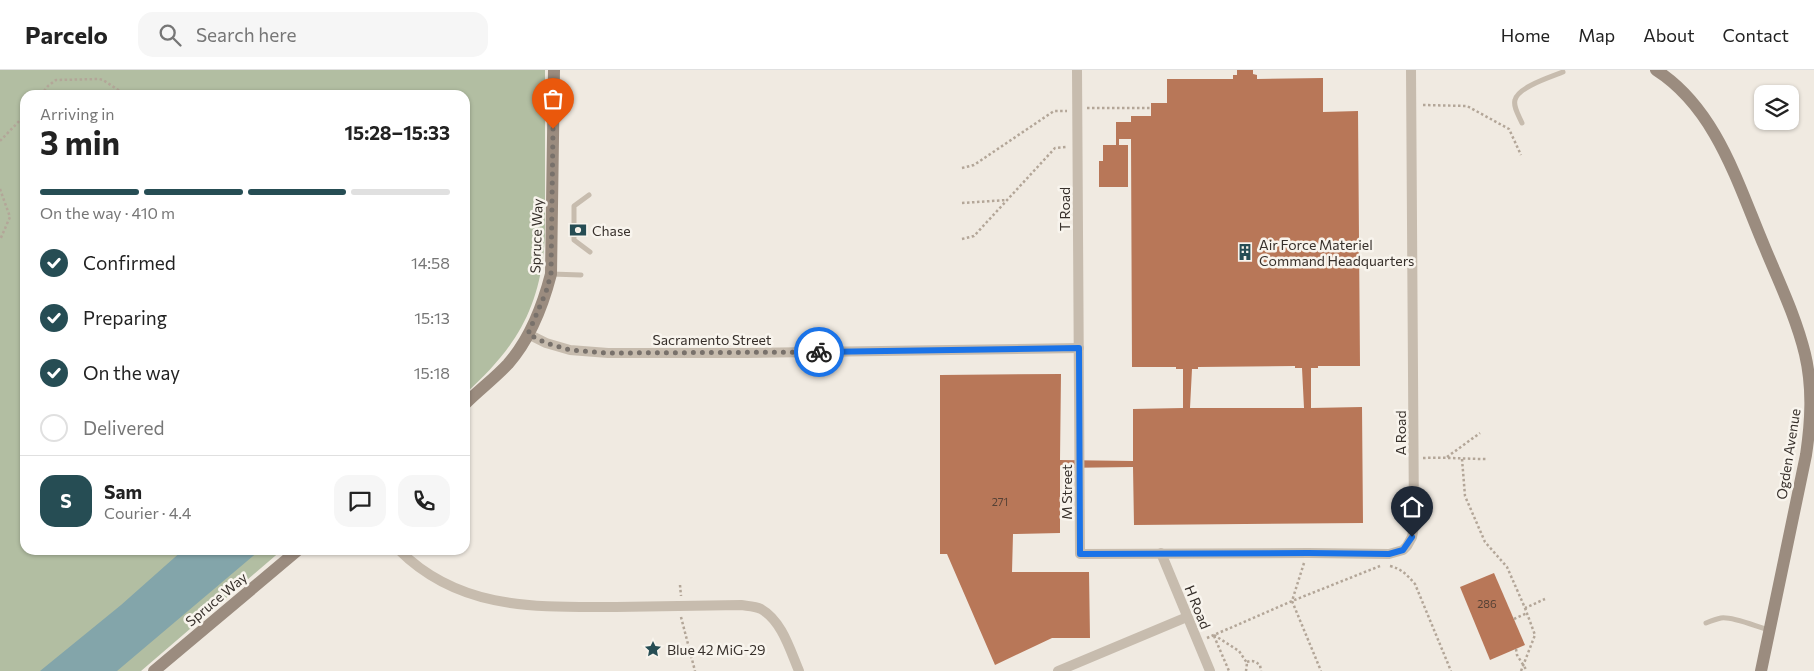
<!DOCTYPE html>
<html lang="en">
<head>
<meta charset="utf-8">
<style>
	:root { --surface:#fff; --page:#f6f6f6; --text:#222; --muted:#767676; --line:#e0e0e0; --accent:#264d54 }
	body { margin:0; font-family:Commissioner,sans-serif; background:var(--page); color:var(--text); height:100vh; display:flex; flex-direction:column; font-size:19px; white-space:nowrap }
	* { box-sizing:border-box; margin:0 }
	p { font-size:16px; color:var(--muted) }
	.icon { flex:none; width:28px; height:28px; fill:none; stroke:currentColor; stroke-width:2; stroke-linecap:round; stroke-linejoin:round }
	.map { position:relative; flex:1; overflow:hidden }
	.drawer { position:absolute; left:20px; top:20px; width:450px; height:465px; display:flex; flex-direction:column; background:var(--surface); border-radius:15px; box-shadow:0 1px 4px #0004 }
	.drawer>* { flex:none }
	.fabs { position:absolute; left:1754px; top:15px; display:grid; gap:10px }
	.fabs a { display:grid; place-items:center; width:45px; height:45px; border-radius:10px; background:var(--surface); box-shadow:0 1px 4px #0004; font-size:25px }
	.pin { position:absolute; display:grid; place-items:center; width:42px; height:42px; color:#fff; margin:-51px -21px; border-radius:50% 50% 50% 0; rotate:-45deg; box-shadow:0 0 5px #0007 }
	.pin .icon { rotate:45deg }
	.courier { position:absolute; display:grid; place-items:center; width:50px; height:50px; margin:-25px; border:4px solid #1a73e8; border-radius:50%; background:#fff; color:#222; box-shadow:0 1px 6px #0007 }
	.head em { font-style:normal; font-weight:700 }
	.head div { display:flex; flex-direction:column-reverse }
	.head { display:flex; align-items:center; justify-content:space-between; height:85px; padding:0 20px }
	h1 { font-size:32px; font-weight:700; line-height:38px }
	.bar { display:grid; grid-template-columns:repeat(4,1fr); gap:8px 5px; align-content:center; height:60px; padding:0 20px }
	.bar i { height:6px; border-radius:4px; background:var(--line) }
	.bar .current { background:var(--accent) }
	.bar p { grid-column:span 4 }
	.line { display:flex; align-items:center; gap:12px; padding:0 20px; border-top:1px solid var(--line) }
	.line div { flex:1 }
	.round { display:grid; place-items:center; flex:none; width:52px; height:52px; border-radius:15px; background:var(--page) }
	ol { padding:0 20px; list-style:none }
	li { display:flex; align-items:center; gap:15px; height:55px }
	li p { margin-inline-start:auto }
	li .icon { padding:5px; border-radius:50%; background:var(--accent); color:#fff; stroke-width:4 }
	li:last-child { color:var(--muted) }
	li i { width:28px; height:28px; border:2px solid var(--line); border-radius:50% }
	header { display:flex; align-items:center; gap:30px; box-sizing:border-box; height:70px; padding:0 25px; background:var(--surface); border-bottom:1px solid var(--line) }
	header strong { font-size:24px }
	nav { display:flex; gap:28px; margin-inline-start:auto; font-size:18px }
	.search { width:350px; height:45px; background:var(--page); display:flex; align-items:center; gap:12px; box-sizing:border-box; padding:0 18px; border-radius:15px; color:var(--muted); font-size:19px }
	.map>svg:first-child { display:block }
</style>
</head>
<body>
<header>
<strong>Parcelo</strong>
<div class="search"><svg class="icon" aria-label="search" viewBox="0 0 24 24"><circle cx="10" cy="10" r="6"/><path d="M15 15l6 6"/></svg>Search here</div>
<nav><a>Home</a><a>Map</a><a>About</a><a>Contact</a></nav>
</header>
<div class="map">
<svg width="1814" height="601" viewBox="0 0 1814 601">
	<rect width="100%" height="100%" fill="#f0eae1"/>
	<path fill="#b2bea2" d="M0,0H545V166C541,237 517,277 465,324V25H25V480H282L141,601H0Z"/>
	<polygon fill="#83a5aa" points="183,480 260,480 117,601 40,601 121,535"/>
	<g fill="#b87758" fill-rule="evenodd">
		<path d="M1237,0H1253V4L1257,5V9L1323,8V42L1358,41L1360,296H1318V298H1311V338L1362,337L1363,453L1134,455L1133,397L1060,398V463L1013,464L1012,502H1089L1090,568H1052L995,595L947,484H940V305L1061,304L1060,390L1133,391V339L1183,338V299H1176V297H1132L1131,69H1119V75H1128V117H1099V91H1103V75H1116V52H1131V46H1151V33H1167V9H1233V5H1237ZM1295,296V298H1302L1304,338H1190L1192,299H1198V297Z"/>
		<polygon points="1494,503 1525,575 1490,590 1460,517"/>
	</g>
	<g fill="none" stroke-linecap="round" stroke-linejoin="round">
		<g stroke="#b3a698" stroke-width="2.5" stroke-dasharray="2.5 2.5" stroke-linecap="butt">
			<polyline points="41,25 48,16 56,10 99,9 103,10 126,25"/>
			<polyline points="1423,35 1467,36 1509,59 1521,85"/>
			<polyline points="1087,38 1151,38"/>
			<polyline points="0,71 25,45"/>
			<polyline points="962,98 974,95 1054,41 1067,41"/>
			<polyline points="0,119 10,147 0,170"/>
			<polyline points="962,133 1007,130"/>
			<polyline points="962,169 974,166 1055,78 1066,77"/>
			<polyline points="1447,387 1480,363"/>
			<path d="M1423,388C1445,387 1465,389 1487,389"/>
			<polyline points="1462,389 1465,426 1485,472 1507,497 1525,538 1545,529"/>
			<polyline points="1304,493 1292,531 1321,601"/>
			<path d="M1390,496C1402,499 1407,505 1415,514L1451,601"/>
			<polyline points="680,515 681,526"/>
			<polyline points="681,547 695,601"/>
			<polyline points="1514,549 1527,543"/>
			<polyline points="1214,565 1239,581 1247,593 1246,601"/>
			<polyline points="1214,566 1229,601"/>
			<polyline points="1207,568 1292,531 1380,496"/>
			<polyline points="1516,579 1517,585 1527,601"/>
			<path d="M1247,592C1252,590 1255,591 1260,595L1261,601"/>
			<polyline points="1521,601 1535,565 1525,538"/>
		</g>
		<g stroke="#c7bcae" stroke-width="5">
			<path d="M1522,53C1519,46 1513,37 1515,30C1518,17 1551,7 1563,2"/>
			<polyline points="589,125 574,136 574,170 590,182"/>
			<polyline points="551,204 581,205"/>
			<path d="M1706,553C1711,551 1716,549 1721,548C1732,546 1757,557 1769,560"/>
		</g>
		<g stroke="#c7bcae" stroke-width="10">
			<polyline points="1077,0 1080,484 1308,483 1389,484 1403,480 1407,476 1412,467 1414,456 1411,0"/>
			<polyline points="528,264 546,273 570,280 608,283 747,283 1079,278"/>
			<path d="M399,480C460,541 537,537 616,537C658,536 700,536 741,535C747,536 755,536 761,539C782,551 790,580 799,601"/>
			<polyline points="1161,483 1210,601"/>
			<polyline points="1058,601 1187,547"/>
		</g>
		<g stroke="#9b8c7f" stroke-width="12">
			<path d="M1656,0C1717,39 1738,115 1765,178C1779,212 1796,247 1805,284C1813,318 1811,351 1806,385L1761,601"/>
			<path d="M465,334C479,320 495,308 508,294C530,269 543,235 551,204L554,0"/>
			<polyline points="154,601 298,480"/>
		</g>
	</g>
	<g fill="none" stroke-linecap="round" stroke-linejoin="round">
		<polyline stroke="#78716b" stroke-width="5" stroke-dasharray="0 9" points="553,59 551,204 546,222 528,264 546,273 570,280 608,283 819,282"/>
		<polyline stroke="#1a73e8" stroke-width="6" points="819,282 1079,278 1080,484 1308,483 1389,484 1403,480 1412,467"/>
	</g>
	<defs>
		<g id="bank-bare" transform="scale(1.35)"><path d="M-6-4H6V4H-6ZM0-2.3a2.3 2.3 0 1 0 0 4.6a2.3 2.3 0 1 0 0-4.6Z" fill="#264d54" stroke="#f8f4ed" stroke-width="2.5" paint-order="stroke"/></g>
		<g id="building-bare" transform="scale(1.35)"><path d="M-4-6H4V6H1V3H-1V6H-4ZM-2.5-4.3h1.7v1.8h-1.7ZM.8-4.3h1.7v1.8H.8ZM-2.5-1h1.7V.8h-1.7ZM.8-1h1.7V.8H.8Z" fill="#264d54" stroke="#f8f4ed" stroke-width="2.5" paint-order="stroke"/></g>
		<g id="sight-bare" transform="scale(1.35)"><path d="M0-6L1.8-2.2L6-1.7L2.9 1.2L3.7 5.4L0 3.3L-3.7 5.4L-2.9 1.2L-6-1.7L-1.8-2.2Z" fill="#264d54" stroke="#f8f4ed" stroke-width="2.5" paint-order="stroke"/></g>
	</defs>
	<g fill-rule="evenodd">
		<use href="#bank-bare" x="578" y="160"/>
		<use href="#building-bare" x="1245" y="182"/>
		<use href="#sight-bare" x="653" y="579"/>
	</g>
	<g text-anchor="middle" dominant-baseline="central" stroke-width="5" stroke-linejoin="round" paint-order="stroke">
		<g font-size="11" fill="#574236">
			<text x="1000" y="431">271</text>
			<text x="1487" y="533">286</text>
		</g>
		<g font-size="14" fill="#37302b" stroke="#f8f4ed">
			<text transform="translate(1064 139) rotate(-90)">T Road</text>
			<text transform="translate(536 166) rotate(-88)">Spruce Way</text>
			<text x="712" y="269">Sacramento Street</text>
			<text transform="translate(1400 363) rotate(-90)">A Road</text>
			<text transform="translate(1788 384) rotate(-81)">Ogden Avenue</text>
			<text transform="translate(1066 422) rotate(-90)">M Street</text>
			<text transform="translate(216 529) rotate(-40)">Spruce Way</text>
			<text transform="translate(1198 537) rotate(68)">H Road</text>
		</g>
		<g font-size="14" fill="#37302b" stroke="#f8f4ed" text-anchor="start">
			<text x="592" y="160">Chase</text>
			<text x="1259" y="174">Air Force Materiel<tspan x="1259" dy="16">Command Headquarters</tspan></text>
			<text x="667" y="579">Blue 42 MiG-29</text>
		</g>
	</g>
</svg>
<div class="fabs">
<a><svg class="icon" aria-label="layers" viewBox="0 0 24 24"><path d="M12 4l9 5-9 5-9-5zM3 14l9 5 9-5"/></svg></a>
</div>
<div class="pin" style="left:553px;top:59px;background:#ea580c"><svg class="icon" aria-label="bag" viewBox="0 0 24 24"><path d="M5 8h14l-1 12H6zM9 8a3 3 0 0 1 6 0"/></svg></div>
<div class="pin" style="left:1412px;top:467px;background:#1f2937"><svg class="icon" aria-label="home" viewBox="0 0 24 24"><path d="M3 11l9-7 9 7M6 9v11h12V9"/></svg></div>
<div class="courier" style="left:819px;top:282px"><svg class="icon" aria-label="bike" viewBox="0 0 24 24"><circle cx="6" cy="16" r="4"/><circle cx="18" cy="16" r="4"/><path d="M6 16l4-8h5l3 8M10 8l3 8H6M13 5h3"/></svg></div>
<section class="drawer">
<div class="head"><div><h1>3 min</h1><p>Arriving in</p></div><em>15:28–15:33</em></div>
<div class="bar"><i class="current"></i><i class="current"></i><i class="current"></i><i></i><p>On the way · 410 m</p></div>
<ol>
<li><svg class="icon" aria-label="check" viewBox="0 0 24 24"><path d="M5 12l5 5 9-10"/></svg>Confirmed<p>14:58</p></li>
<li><svg class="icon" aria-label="check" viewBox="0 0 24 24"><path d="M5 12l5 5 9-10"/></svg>Preparing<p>15:13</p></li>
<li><svg class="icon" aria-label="check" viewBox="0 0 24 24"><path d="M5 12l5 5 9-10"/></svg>On the way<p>15:18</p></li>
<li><i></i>Delivered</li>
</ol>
<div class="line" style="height:90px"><b class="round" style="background:var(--accent);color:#fff">S</b><div><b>Sam</b><p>Courier · 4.4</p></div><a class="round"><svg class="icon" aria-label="chat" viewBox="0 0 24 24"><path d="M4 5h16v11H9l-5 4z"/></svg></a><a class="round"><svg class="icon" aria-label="phone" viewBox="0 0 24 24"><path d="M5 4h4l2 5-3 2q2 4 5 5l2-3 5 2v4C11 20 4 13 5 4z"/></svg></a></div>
</section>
</div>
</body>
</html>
